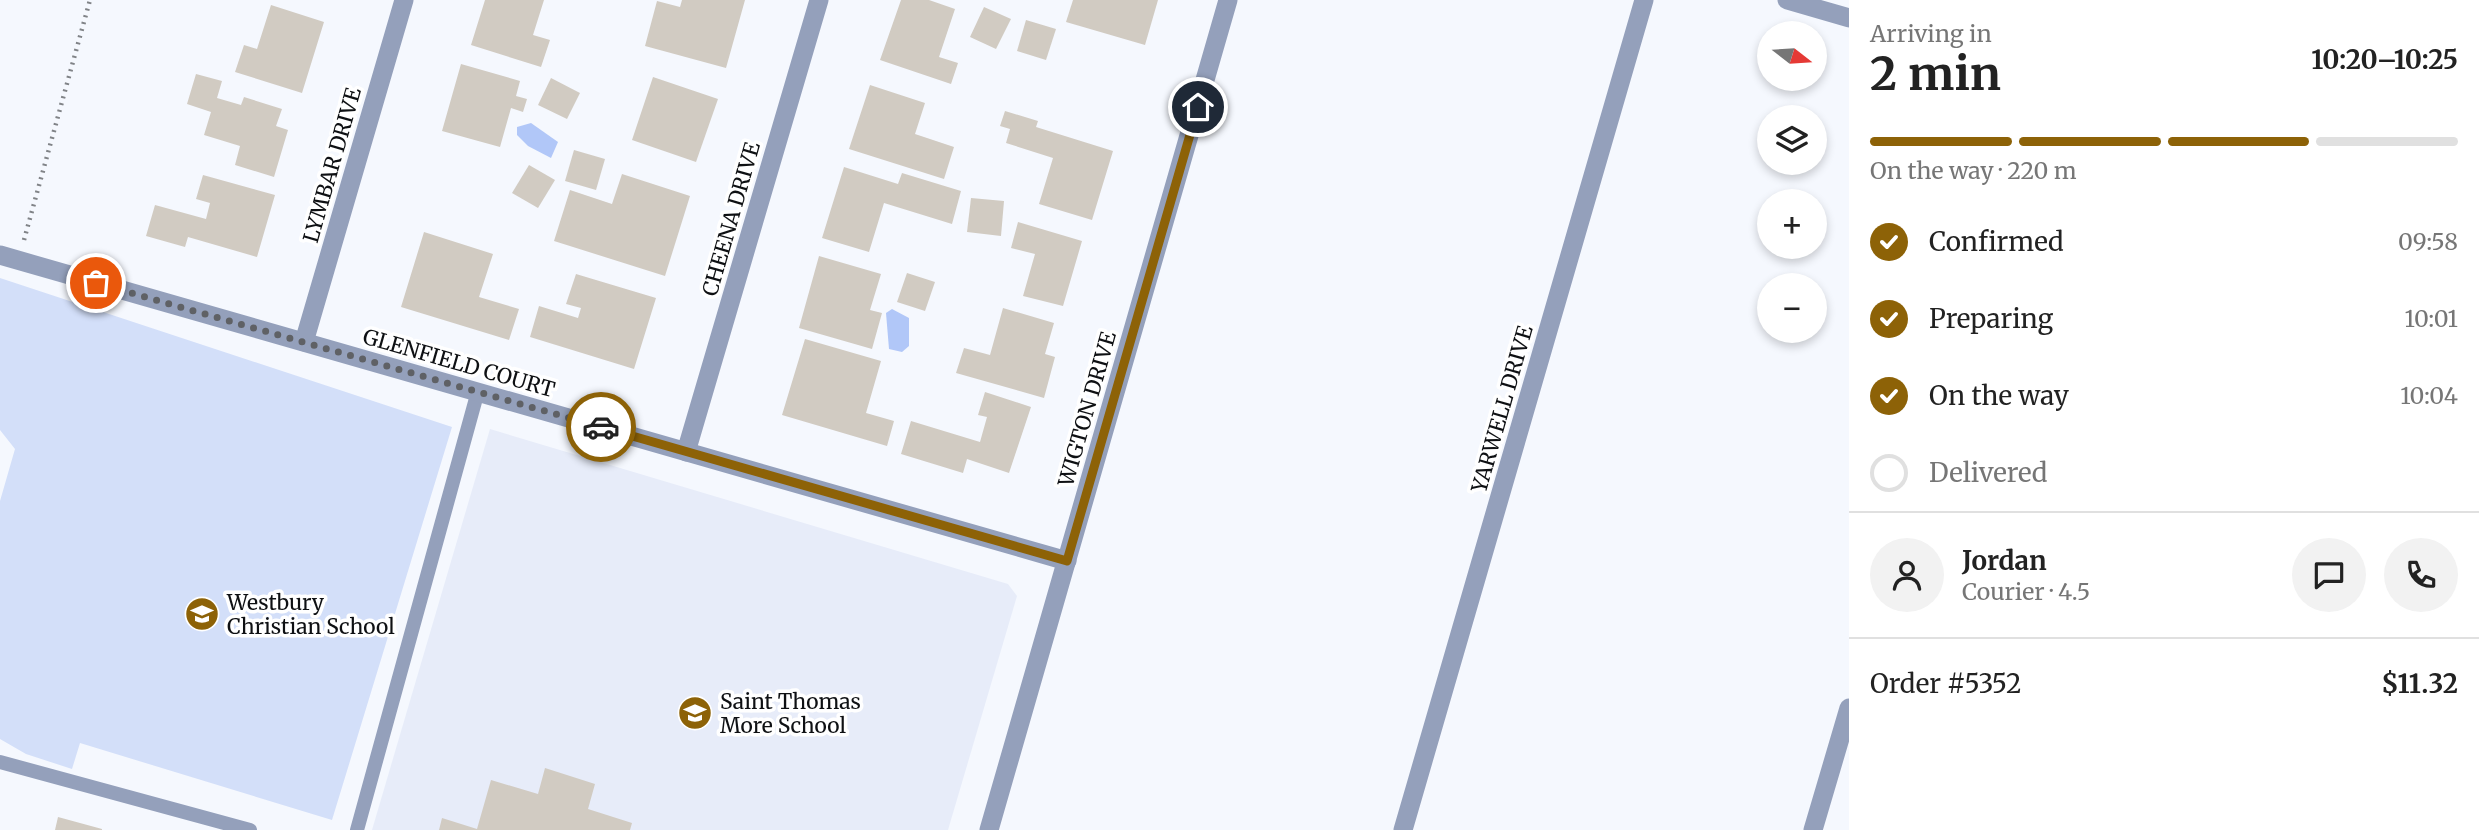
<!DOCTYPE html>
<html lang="en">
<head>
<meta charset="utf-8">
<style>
	:root { --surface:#fff; --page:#f2f2f2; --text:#222; --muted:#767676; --line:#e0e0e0; --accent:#8d6207 }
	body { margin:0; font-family:Merriweather,serif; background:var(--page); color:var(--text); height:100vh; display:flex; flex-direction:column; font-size:26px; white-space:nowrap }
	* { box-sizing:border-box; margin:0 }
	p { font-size:23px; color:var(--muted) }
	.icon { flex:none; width:38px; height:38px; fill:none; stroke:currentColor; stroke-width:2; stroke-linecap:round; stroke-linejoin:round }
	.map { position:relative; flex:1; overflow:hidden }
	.drawer { display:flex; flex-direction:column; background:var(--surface); width:630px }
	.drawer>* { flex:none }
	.needle { width:46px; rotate:107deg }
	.fabs { position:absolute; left:1757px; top:21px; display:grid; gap:14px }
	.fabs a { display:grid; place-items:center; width:70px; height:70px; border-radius:50%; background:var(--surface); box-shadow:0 4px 10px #0003; font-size:35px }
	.pin { position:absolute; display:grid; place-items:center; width:60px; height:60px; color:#fff; margin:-30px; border:4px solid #fff; border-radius:50%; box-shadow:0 2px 7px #0007 }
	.courier { position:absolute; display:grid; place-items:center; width:70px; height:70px; margin:-35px; border:5px solid #8d6207; border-radius:50%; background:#fff; color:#222; box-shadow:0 2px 9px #0007 }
	.headline em { font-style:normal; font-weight:700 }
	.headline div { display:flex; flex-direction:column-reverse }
	.headline { display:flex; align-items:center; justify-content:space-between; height:119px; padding:0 21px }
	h1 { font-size:46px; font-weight:700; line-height:52px }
	.bar { display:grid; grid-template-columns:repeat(4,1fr); gap:10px 7px; align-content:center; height:84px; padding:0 21px }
	.bar i { height:9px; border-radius:5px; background:var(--line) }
	.bar .active { background:var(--accent) }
	.bar p { grid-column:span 4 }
	.line { display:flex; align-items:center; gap:18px; padding:0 21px; border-top:2px solid var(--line) }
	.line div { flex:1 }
	.round { display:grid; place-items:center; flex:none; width:74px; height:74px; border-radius:37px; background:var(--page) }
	ol { padding:0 21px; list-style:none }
	li { display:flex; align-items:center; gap:21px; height:77px }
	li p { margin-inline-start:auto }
	li .icon { padding:7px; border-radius:50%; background:var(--accent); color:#fff; stroke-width:4 }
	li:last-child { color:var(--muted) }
	li i { width:38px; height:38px; border:4px solid var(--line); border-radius:50% }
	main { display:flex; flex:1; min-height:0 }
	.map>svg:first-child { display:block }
</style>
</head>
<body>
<main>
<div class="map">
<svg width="1849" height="830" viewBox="0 0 1849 830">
	<rect width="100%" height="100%" fill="#f5f8fe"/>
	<polygon fill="#e7ecf9" points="490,429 1008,584 1017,596 948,830 372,830"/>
	<polygon fill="#d3dff9" points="0,278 452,427 332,820 80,743 72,769 26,754 0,739 0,501 15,449 0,430"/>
	<g fill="#b1c7f8">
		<polygon points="531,123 558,142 551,158 528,146 517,135 517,127"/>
		<polygon points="892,309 909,318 909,346 902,352 889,349 886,313"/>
	</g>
	<g fill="#d1cbc2">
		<polygon points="485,0 544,0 533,35 550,40 541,67 471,45"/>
		<polygon points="682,0 745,0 726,68 645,46 657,1 680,7"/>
		<polygon points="901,0 929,0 955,9 939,57 958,63 951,84 880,60"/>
		<polygon points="1073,0 1158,0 1145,45 1066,22"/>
		<polygon points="271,5 324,22 302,93 235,72 244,45 257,49"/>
		<polygon points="984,7 1011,19 996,49 970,37"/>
		<polygon points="1026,20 1056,29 1046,60 1017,51"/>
		<polygon points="461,64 520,81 516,96 527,99 523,112 511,108 500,147 442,131"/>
		<polygon points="196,74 222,81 217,98 241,105 244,97 282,109 276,126 288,130 274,177 235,165 240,146 204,135 211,112 187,104"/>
		<polygon points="653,77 718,99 696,162 632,140"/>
		<polygon points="551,78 580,93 567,119 538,105"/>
		<polygon points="870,85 925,103 915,134 954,147 944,179 849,149"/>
		<polygon points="1005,111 1038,121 1036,127 1113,151 1092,220 1039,204 1053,158 1006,143 1010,129 1000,126"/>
		<polygon points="574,150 605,159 596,190 565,181"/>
		<polygon points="529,165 555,180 538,208 512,193"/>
		<polygon points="844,167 898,184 902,173 961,191 952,224 884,203 869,252 822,238"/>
		<polygon points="622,174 690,196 665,276 554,241 570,190 612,204"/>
		<polygon points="203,175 275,195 257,257 188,237 185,247 146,236 155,205 206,219 210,203 196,199"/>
		<polygon points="971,198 1004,201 1001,236 967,232"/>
		<polygon points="1018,222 1082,241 1063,306 1023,296 1035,254 1011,248"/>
		<polygon points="424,232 493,254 479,297 519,309 509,340 401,307"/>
		<polygon points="819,256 881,274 870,310 882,313 872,349 799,328"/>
		<polygon points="907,273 935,282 925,311 897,302"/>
		<polygon points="576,274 656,298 634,369 530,337 539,306 578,318 581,308 566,304"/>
		<polygon points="1003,308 1054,323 1045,354 1055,357 1044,398 956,373 964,348 990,355"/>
		<polygon points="805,339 881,361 866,413 894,421 887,446 782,415"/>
		<polygon points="985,392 1031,407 1009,473 967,459 963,473 901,454 911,421 980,442 987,417 978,415"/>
		<polygon points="545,768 595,784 588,809 632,823 630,830 439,830 442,818 477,829 491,780 538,794"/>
		<polygon points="58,817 102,829 102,830 55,830"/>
	</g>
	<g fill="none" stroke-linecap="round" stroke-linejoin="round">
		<polyline stroke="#808387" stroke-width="4.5" stroke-dasharray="2 5" stroke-linecap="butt" points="24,240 90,0"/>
		<g stroke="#94a0bb" stroke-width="14">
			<polyline points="0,762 250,830"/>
			<polyline points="357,830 478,391"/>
		</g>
		<g stroke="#94a0bb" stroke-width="19">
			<polyline points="1787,0 1849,18"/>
			<polyline points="0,255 1067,561"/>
			<polyline points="304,342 404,0"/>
			<polyline points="686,452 819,0"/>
			<polyline points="989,830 1228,0"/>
			<polyline points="1403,830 1644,0"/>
			<polyline points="1813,830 1849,708"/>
		</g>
	</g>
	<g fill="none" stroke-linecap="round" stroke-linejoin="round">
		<polyline stroke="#5f6165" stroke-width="7" stroke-dasharray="0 12.6" points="96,283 601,427"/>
		<polyline stroke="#8d6207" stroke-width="9" points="601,427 1067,561 1198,107"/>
	</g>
	<defs>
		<g id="school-disc" transform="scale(1.75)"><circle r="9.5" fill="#8d6207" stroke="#fff"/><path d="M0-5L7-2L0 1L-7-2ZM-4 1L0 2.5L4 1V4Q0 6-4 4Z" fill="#fff"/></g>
	</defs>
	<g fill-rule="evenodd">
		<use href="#school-disc" x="202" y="614"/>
		<use href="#school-disc" x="695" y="713"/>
	</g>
	<g text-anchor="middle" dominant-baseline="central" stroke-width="7" stroke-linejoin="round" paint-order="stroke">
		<g font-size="21" fill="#0e1013" stroke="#fff">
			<text transform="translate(332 165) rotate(-74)">LYMBAR DRIVE</text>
			<text transform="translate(731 219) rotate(-74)">CHEENA DRIVE</text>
			<text transform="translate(459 363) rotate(16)">GLENFIELD COURT</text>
			<text transform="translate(1087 409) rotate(-74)">WIGTON DRIVE</text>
			<text transform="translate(1502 409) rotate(-74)">YARWELL DRIVE</text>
		</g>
		<g font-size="21" fill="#0e1013" stroke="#fff" text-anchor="start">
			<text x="227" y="602">Westbury<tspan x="227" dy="24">Christian School</tspan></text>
			<text x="720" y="701">Saint Thomas<tspan x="720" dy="24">More School</tspan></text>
		</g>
	</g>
</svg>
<div class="fabs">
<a><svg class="needle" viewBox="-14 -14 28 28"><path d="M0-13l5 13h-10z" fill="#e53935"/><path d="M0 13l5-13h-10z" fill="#767676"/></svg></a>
<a><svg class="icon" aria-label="layers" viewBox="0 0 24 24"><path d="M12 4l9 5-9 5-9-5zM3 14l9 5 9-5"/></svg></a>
<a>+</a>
<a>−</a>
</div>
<div class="pin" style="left:96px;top:283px;background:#ea580c"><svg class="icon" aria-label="bag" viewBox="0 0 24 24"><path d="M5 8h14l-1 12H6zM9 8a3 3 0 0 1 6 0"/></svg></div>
<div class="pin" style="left:1198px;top:107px;background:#1f2937"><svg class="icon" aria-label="home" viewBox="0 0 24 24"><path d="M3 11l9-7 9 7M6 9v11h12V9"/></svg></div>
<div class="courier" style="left:601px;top:427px"><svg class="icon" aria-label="car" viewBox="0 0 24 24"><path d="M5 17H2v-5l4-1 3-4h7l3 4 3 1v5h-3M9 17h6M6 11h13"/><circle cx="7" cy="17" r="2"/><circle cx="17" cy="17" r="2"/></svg></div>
</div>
<section class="drawer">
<div class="headline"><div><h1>2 min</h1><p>Arriving in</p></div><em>10:20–10:25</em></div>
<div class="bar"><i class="active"></i><i class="active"></i><i class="active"></i><i></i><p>On the way · 220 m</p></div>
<ol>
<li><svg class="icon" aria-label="check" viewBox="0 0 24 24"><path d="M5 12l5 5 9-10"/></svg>Confirmed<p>09:58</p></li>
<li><svg class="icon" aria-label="check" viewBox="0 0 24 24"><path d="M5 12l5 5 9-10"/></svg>Preparing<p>10:01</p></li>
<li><svg class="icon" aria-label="check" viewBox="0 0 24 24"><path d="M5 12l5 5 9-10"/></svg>On the way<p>10:04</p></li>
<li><i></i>Delivered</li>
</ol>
<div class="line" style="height:126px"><a class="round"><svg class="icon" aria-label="person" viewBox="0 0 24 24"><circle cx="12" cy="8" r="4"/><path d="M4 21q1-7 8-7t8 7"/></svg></a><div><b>Jordan</b><p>Courier · 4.5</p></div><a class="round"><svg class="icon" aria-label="chat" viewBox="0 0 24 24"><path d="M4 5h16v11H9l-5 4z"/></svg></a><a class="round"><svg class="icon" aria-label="phone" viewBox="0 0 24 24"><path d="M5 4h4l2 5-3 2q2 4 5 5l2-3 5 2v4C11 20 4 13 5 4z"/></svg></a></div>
<div class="line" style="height:91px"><div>Order #5352</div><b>$11.32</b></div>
</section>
</main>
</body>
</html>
